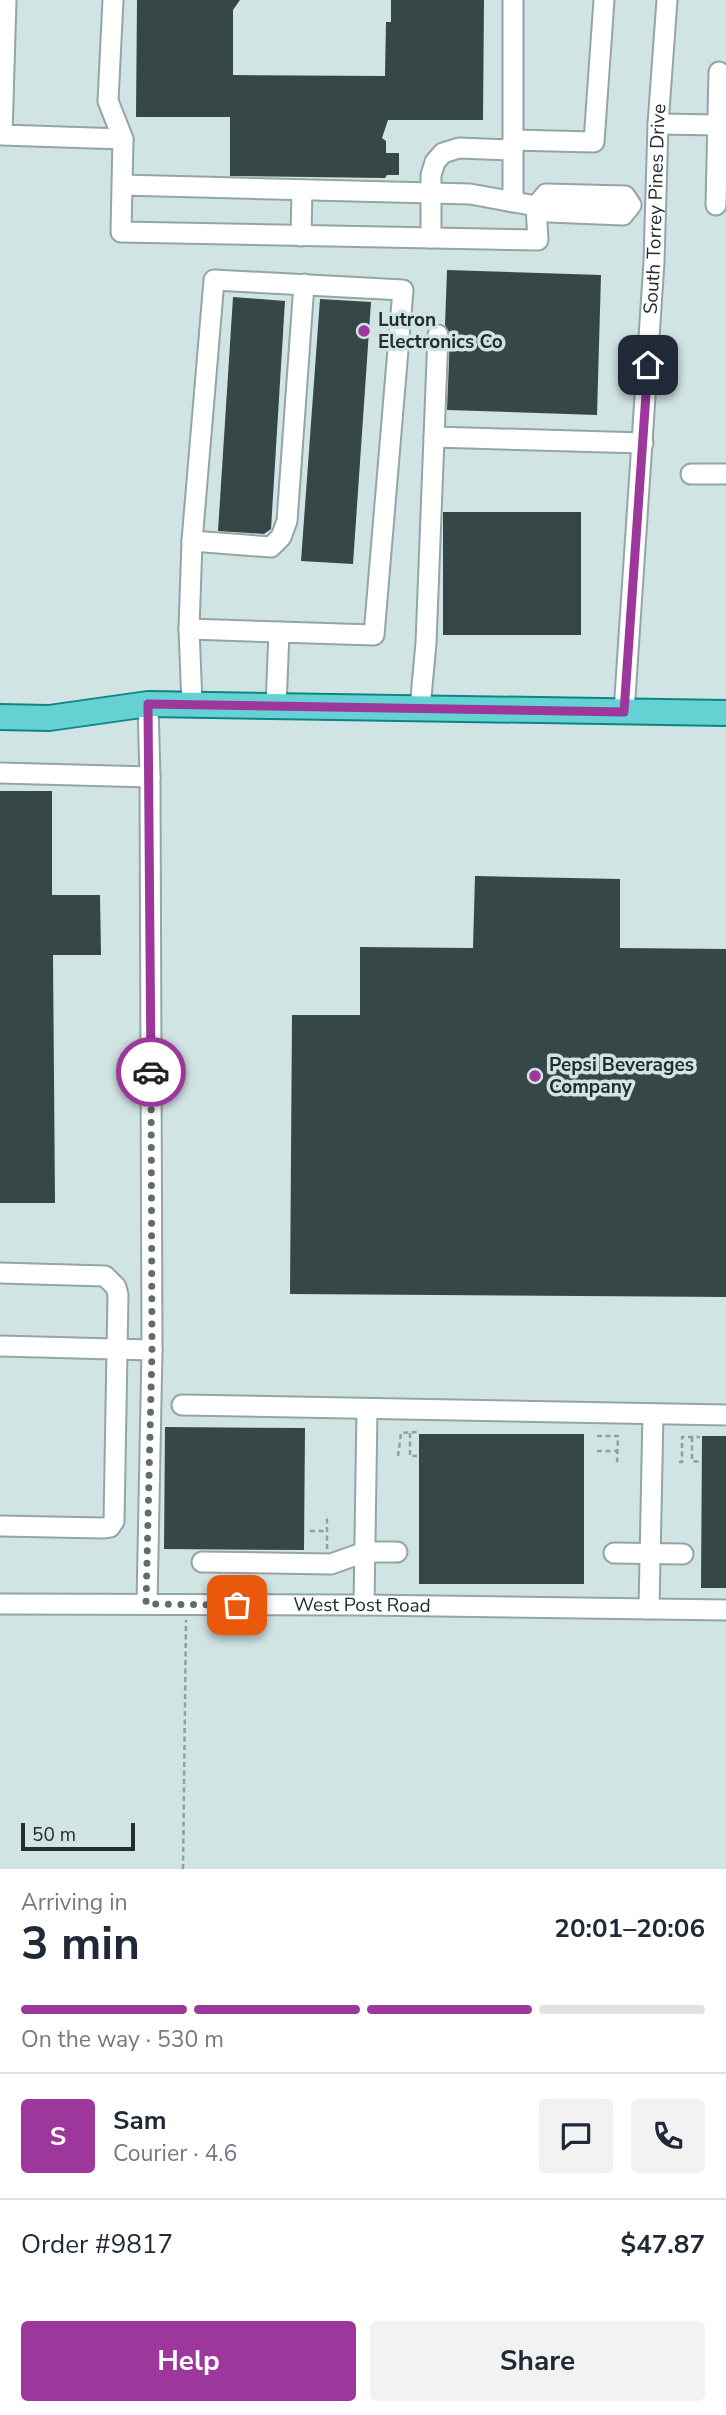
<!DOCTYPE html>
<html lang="en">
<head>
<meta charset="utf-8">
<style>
	:root { --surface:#fff; --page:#f2f2f3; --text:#1f2937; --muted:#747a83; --line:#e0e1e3; --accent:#9e379b }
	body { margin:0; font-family:"Nunito Sans",sans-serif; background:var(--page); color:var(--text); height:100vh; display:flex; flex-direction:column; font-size:26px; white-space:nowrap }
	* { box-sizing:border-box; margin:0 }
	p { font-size:23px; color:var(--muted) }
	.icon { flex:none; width:38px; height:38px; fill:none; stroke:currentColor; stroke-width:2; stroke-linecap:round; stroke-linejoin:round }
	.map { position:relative; height:1869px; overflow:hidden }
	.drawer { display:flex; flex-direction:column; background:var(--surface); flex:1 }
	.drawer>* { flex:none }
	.scale { position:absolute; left:21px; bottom:18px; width:114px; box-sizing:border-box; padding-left:7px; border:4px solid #252c2c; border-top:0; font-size:19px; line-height:24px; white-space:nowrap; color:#252c2c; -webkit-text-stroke:5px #d1e4e4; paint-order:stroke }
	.pin { position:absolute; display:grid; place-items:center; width:60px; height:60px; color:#fff; margin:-30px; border-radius:14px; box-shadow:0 4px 10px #0006 }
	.courier { position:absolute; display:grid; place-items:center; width:70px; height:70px; margin:-35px; border:5px solid #9e379b; border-radius:50%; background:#fff; color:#222; box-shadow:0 2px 9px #0007 }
	.headline em { font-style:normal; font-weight:700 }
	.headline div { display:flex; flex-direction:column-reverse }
	.headline { display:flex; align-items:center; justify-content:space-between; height:119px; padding:0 21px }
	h1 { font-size:46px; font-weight:700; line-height:52px }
	.bar { display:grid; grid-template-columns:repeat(4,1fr); gap:10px 7px; align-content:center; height:84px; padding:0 21px }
	.bar i { height:9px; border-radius:5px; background:var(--line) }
	.bar .on { background:var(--accent) }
	.bar p { grid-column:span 4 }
	.line { display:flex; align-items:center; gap:18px; padding:0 21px; border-top:2px solid var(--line) }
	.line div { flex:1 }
	.round { display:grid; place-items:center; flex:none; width:74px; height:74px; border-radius:7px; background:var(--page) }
	.action { display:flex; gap:14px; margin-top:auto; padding:14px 21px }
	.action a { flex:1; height:80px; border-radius:7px; background:var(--accent); color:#fff; font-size:28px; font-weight:700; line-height:80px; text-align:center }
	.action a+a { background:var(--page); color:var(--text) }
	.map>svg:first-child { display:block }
</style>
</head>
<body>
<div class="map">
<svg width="726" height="1869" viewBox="0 0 726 1869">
	<rect width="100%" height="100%" fill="#d1e4e4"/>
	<g fill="#364747">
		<polygon points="137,0 240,0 233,10 233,75 385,76 386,22 391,22 391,0 484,0 483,120 388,120 382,138 386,141 386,153 399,153 399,175 387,175 385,178 230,176 230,117 136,117"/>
		<polygon points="447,270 601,275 597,415 447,410 450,335 445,325"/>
		<polygon points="233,297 285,301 271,529 264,534 218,531"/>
		<polygon points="320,299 371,302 353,564 301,561"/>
		<rect x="443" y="512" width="138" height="123"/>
		<polygon points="0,791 52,791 52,895 100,895 101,955 53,955 55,1203 0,1203"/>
		<polygon points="475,876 620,879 620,948 726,949 726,1297 290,1294 292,1015 360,1015 360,947 473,948"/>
		<polygon points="165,1427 305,1428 304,1550 164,1549"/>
		<rect x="419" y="1434" width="165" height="150"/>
		<polygon points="702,1436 726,1436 726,1588 701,1588"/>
	</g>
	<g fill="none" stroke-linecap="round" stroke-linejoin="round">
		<g stroke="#93a5a6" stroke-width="23">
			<g id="minor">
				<polyline points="6,0 2,135 123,139"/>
				<polyline points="113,0 108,101 123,139 122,185 470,194 536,206 538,240 121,232 122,185"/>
				<polyline points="658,124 718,125"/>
				<polyline points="513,140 513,0"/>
				<polygon points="546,194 625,196 631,205 623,215 549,212 536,206"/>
				<polyline points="513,202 513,140 594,142 604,0"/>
				<polyline points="716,205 719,72"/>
				<polyline points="301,236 302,190"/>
				<polyline points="431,238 431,175 435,162 443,153 459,148 513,150"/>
				<polyline points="434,437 643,443"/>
				<polyline points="691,474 726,474"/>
				<polyline points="192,541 271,547 281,537 287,521 304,284"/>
				<polyline points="189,629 279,632"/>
				<polyline points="192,704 189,629 192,541 214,280 403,290 374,635 279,632 276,706"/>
				<polyline points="420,708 426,643 438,335"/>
				<path id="s1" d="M624,712L654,262L658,124L667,0"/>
				<polyline points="0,773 150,777"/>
				<polyline points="0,1273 105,1276 116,1287 118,1295 114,1521 110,1527 103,1528 0,1526"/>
				<polyline points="0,1346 152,1350"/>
				<polyline points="182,1405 726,1415"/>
				<polyline points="614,1553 683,1554"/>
				<polyline points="202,1562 331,1564 365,1552 397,1552"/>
				<path id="s2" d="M0,1604L364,1605L726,1610"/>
				<polyline points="147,1604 152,1350 150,777 148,704"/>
				<polyline points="364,1605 367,1409"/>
				<polyline points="649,1609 653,1414"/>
			</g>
		</g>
		<g stroke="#0d8486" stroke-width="28">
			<polyline id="major" points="0,717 49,718 148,704 726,713"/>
		</g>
		<g stroke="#8f9e9e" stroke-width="2.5" stroke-dasharray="5 3.5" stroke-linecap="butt">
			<polyline points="410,1433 410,1456 417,1456"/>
			<polyline points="597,1436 618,1436 617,1461 620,1461"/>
			<polyline points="692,1437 692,1461 700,1462"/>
			<polyline points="597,1451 617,1451"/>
			<polyline points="398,1456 401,1433 418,1432"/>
			<polyline points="679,1462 682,1462 682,1437 700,1437"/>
			<polyline points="310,1531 327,1531"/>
			<polyline points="327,1549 327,1517"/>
			<polyline points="183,1869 186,1620"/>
		</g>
		<use href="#minor" stroke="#fff" stroke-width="19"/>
		<use href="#major" stroke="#66d1d3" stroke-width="24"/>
	</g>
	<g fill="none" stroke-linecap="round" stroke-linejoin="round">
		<polyline stroke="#616c6c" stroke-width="7" stroke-dasharray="0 12.6" points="151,1072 152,1350 146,1604 237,1605"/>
		<polyline stroke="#9e379b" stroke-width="9" points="151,1072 148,704 624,712 648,365"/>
	</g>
	<g fill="#9e379b" stroke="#d1e4e4" stroke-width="2.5">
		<circle cx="364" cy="331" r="7"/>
		<circle cx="535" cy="1076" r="7"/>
	</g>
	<g text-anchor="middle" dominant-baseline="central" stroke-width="7" stroke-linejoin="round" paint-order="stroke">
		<g font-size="19" fill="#252c2c" stroke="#d1e4e4">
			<text stroke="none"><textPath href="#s1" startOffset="504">South Torrey Pines Drive</textPath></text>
			<text stroke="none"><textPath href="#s2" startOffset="362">West Post Road</textPath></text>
		</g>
		<g font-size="19" font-weight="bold" fill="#252c2c" stroke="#d1e4e4" text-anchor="start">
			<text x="378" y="320">Lutron<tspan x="378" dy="22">Electronics Co</tspan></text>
			<text x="549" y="1065">Pepsi Beverages<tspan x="549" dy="22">Company</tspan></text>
		</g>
	</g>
</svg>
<div class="scale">50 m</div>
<div class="pin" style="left:237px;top:1605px;background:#ea580c"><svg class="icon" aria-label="bag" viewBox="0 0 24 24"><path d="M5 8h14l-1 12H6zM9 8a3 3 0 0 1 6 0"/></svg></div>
<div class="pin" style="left:648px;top:365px;background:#1f2937"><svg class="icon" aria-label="home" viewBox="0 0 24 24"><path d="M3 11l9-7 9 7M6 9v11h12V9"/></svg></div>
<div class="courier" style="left:151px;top:1072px"><svg class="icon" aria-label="car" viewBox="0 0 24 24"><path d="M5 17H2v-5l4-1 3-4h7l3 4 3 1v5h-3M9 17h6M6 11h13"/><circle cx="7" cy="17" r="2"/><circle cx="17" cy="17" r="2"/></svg></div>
</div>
<section class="drawer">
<div class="headline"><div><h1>3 min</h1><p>Arriving in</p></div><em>20:01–20:06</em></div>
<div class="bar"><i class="on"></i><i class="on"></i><i class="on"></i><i></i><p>On the way · 530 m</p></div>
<div class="line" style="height:126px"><b class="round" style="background:var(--accent);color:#fff">S</b><div><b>Sam</b><p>Courier · 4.6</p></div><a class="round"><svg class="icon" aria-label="chat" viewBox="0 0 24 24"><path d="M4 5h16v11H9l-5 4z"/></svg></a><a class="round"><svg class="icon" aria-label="phone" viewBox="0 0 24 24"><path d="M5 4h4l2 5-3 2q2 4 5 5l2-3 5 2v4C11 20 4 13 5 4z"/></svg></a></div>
<div class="line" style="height:91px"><div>Order #9817</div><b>$47.87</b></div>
<div class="action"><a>Help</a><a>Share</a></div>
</section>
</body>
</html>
